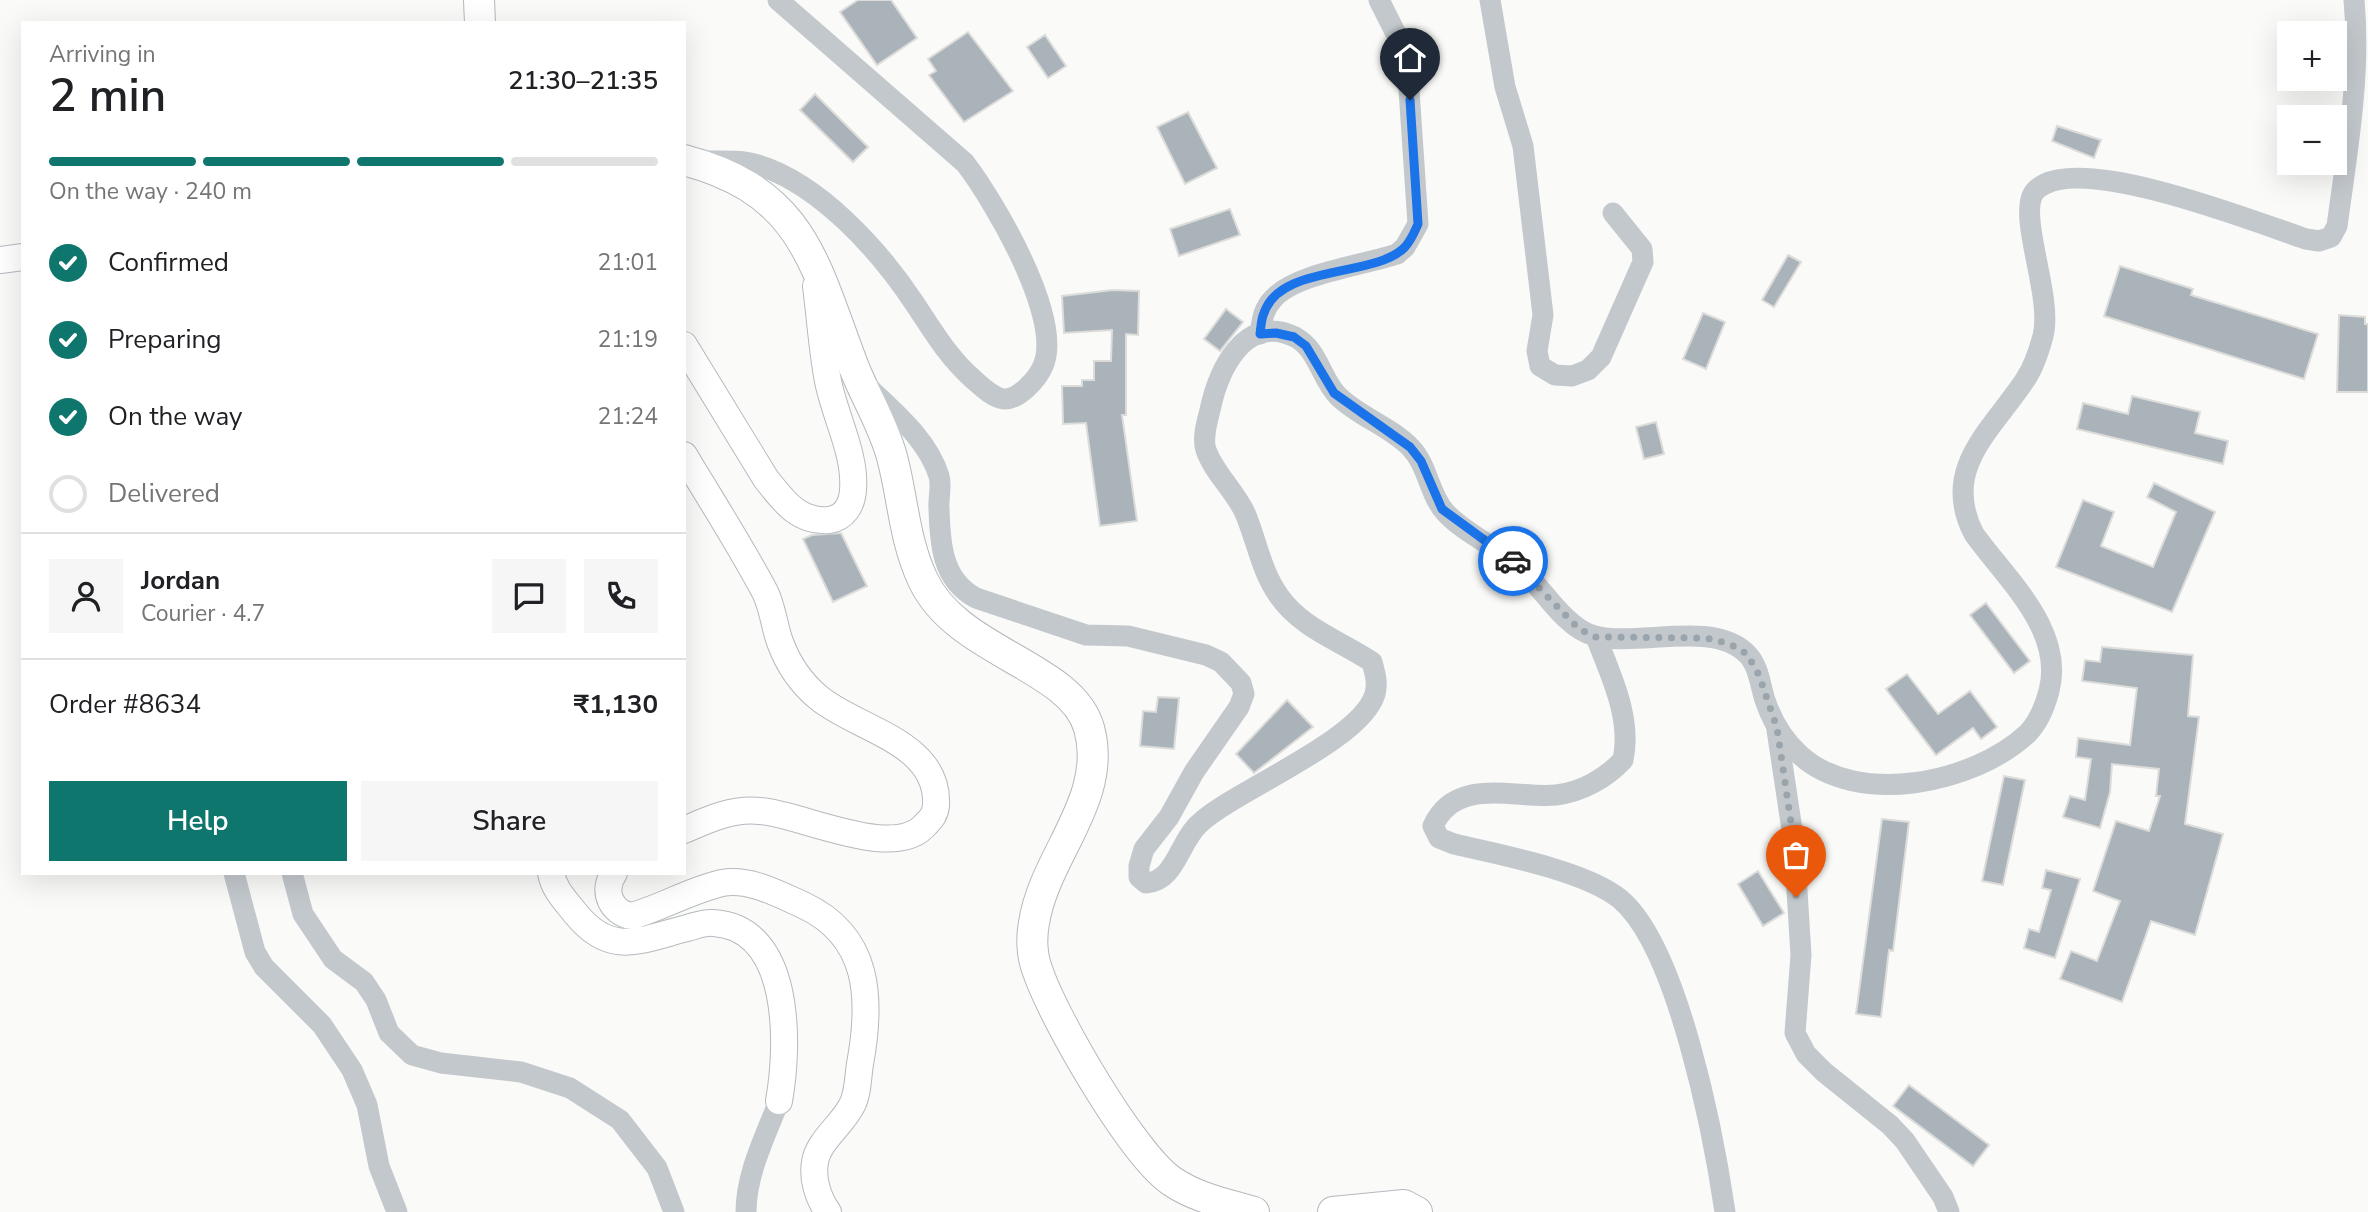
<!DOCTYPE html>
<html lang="en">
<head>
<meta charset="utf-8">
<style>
	:root { --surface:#fff; --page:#f6f6f6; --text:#202124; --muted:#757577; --line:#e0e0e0; --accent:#0f766e }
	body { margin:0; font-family:"Nunito Sans",sans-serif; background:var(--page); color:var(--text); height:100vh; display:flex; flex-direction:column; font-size:26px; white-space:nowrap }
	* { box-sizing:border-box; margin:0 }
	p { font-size:23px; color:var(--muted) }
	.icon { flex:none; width:38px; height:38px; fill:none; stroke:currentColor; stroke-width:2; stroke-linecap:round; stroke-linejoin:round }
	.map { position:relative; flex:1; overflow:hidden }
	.side { position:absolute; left:21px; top:21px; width:665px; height:854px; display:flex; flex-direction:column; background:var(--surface); border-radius:0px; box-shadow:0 7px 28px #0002 }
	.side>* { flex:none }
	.fabs { position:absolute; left:2277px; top:21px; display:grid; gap:14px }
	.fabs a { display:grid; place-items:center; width:70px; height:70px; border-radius:0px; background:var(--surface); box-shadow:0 7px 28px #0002; font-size:35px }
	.pin { position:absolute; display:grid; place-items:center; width:60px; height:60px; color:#fff; margin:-72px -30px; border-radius:50% 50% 50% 0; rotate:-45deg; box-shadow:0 0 7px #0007 }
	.pin .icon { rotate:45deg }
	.courier { position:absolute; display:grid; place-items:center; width:70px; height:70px; margin:-35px; border:5px solid #1a73e8; border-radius:50%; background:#fff; color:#222; box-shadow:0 2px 9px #0007 }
	.overview em { font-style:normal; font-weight:600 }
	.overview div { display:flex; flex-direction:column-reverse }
	.overview { display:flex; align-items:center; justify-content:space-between; height:119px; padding:0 28px }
	h1 { font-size:46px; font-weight:600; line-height:52px }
	.bar { display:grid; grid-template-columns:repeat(4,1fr); gap:10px 7px; align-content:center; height:84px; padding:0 28px }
	.bar i { height:9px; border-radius:5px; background:var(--line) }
	.bar .current { background:var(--accent) }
	.bar p { grid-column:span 4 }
	.line { display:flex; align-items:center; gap:18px; padding:0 28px; border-top:2px solid var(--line) }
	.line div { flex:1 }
	.round { display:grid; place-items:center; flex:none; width:74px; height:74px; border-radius:0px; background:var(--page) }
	ol { padding:0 28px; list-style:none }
	li { display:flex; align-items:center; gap:21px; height:77px }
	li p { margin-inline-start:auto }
	li .icon { padding:7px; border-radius:50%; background:var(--accent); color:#fff; stroke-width:4 }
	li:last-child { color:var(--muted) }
	li i { width:38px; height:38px; border:4px solid var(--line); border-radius:50% }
	.cta { display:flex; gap:14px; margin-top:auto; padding:14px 28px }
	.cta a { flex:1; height:80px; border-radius:0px; background:var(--accent); color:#fff; font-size:28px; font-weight:600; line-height:80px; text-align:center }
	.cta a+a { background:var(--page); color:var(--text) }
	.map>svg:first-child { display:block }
</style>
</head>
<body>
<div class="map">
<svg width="2368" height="1212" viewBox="0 0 2368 1212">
	<rect width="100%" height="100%" fill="#fafaf8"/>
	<g fill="#aab3b9" stroke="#dcdcda" stroke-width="2">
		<polygon points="858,0 891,0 917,38 877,65 840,12"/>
		<polygon points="968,32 1013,91 964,122 929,75 936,71 928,59"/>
		<polygon points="1045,35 1066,66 1048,78 1027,47"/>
		<polygon points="815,94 868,147 853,162 800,110"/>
		<polygon points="1188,112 1217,168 1185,184 1157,127"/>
		<polygon points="2057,126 2101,140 2094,158 2052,141"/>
		<polygon points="1230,209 1240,235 1179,256 1170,229"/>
		<polygon points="1788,255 1801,262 1774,307 1762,300"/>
		<polygon points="2120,266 2193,289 2191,295 2318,334 2304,379 2104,316"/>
		<polygon points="1113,290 1139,291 1138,335 1126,334 1126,415 1122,415 1137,521 1100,526 1086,423 1063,424 1062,386 1082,386 1082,380 1094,380 1094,361 1111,361 1112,330 1064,333 1062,296"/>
		<polygon points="1226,309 1243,322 1220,351 1204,339"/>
		<polygon points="1703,313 1725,322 1706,369 1683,359"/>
		<polygon points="2339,315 2365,317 2365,324 2368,324 2368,392 2337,392"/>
		<polygon points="2132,396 2200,412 2195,433 2228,441 2223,464 2077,429 2083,403 2128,414"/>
		<polygon points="1656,422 1664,454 1644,459 1636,427"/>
		<polygon points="2154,483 2215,512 2172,612 2056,567 2083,500 2114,512 2101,546 2153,567 2176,512 2147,497"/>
		<polygon points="841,533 867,586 833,602 803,539 812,535"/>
		<polygon points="1986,603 2030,661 2014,673 1970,615"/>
		<polygon points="2102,647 2193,655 2188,716 2199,717 2185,824 2223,834 2195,935 2151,921 2122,1002 2060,979 2071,951 2097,961 2120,901 2093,891 2116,821 2149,831 2160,796 2156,796 2159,769 2112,764 2110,792 2100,828 2063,817 2070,796 2085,800 2091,759 2076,757 2078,738 2130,745 2137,688 2082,681 2085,660 2100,662"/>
		<polygon points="1907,674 1938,714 1970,691 1997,727 1981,739 1973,728 1936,755 1886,689"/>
		<polygon points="1158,697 1179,698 1174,749 1140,746 1143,711 1156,712"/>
		<polygon points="1287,700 1313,727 1254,773 1236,754"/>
		<polygon points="2004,776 2025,780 2003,885 1982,881"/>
		<polygon points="1882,819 1909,822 1893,951 1889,950 1881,1017 1856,1014"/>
		<polygon points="2046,870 2080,879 2055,958 2024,948 2029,929 2039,932 2051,890 2042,888"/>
		<polygon points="1758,871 1784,913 1763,926 1738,884"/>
		<polygon points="1909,1085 1989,1145 1973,1166 1893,1106"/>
	</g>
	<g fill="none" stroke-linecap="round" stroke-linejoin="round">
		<g stroke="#b5babe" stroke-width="28">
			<g id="major">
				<polyline points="0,260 23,257"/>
				<path d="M684,345L766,479C783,500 798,523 829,520C844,518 852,505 853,490C856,454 835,417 828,381C822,350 820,317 816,286"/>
				<path d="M684,455C711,500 740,545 765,592C773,608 774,626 780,642C788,664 802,684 819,698C858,730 940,742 936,806C935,814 932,818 926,824C895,862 802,814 760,811C733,808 709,819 684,830"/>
				<path d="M551,873C554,890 566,901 576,914C611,957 640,940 687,928C695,926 704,922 713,923C792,927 789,1045 779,1101"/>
				<path d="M614,873C601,892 612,913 632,916C663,907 691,890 722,883C750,878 778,894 803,905C870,936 872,999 860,1064C858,1076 858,1094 852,1105C843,1124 818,1141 815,1162C812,1179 818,1198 828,1212"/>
			</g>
		</g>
		<g stroke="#b4b9bd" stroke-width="32">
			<g id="highway">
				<polyline points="479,0 480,23"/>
				<path d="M684,160C804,192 814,263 853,365C865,396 883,424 892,457C903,498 904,540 923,580C957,653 1071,665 1089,728C1109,799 1044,856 1034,923C1031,938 1032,956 1037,969C1052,1016 1133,1156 1173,1182C1197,1198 1227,1204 1254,1212"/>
				<polyline points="1333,1212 1404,1205 1417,1212"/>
			</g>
		</g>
		<g stroke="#c3c8cc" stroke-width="21">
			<polyline points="1490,0 1505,87 1523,146 1543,315 1537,351 1540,366 1555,375 1572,376 1588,370 1601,357 1643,262 1642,249 1613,213"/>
			<path d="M705,161C722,161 742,160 758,165C820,184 880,251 915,304C933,331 948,357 973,379C981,386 993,398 1004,399C1019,400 1038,378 1043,366C1064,319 994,201 965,163L778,0"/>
			<path d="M1260,334C1262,321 1263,309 1273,299C1294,274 1364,265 1397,254L1405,247L1418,224L1408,75L1402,46L1379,0"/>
			<path d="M869,388C895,413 928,440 939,476C942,486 938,498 939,509C940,544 942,580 976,598L1086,635L1128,636L1206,655L1221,662L1241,683L1244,694L1239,707L1194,772L1169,817L1144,849L1139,866V877L1146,883C1176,881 1179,841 1200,823C1237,789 1361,741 1375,694C1378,682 1375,674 1372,662C1341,641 1302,629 1279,596C1261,571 1257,541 1245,513C1235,491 1214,473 1206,450C1202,438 1207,422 1210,410C1218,372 1244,312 1295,337C1318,349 1321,379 1338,396C1359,417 1390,426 1411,448C1428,466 1429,494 1445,512C1465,534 1496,546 1518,566C1540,585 1556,614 1581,630C1620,655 1709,615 1747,654C1759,666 1760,685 1765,700C1772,721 1783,740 1800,755C1857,807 1973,784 2027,734C2038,723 2045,706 2049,691C2065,630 2006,579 1974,534C1940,469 1992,430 2025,380C2034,367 2039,351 2043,336C2053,298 2019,220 2033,194C2035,190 2041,186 2045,184C2095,159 2253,221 2306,239L2319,241L2331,237L2337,226C2347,152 2361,75 2354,0"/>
			<path d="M1596,637C1611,676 1632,718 1623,760C1606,778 1582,792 1556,795C1514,799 1456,776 1433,826L1439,838L1454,844C1498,854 1586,871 1620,899C1678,947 1714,1137 1725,1212"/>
			<polyline points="1777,730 1794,843 1801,955 1795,1033 1806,1054 1824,1072 1890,1125 1905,1141 1943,1197 1949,1212"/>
			<polyline points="234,873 255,952 264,967 322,1025 352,1070 367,1105 379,1166 397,1212"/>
			<polyline points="292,873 303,914 333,959 364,982 376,1000 389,1033 412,1055 441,1063 521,1072 570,1088 620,1120 657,1168 674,1212"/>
			<path d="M746,1212C746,1174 765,1137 779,1101"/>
		</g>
		<use href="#major" stroke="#fff" stroke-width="26"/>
		<use href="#highway" stroke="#fff" stroke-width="30"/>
	</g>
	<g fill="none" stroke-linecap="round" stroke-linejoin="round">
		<polyline stroke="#99a4ac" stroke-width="7" stroke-dasharray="0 12.6" points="1513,561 1579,629 1596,637 1706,638 1730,644 1747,654 1759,675 1777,728 1794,843 1796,897"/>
		<path stroke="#1a73e8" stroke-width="9" d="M1410,100L1418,224C1414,233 1411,241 1404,248C1373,278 1280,264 1264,313C1261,319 1261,328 1260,334L1276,333L1294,337L1306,346L1334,393L1410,447L1421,461L1442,509L1513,561"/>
	</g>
</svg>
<div class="fabs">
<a>+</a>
<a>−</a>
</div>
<div class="pin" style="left:1796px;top:897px;background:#ea580c"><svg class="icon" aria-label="bag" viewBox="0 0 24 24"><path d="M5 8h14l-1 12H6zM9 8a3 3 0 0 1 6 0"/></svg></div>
<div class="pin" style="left:1410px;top:100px;background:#1f2937"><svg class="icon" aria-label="home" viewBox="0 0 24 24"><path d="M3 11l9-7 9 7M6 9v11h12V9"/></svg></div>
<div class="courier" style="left:1513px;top:561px"><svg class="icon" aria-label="car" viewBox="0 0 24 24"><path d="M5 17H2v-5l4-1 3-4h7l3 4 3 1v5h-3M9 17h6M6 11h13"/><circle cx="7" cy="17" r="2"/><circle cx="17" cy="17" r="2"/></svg></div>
<section class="side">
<div class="overview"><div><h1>2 min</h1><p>Arriving in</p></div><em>21:30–21:35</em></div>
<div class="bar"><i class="current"></i><i class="current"></i><i class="current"></i><i></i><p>On the way · 240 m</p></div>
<ol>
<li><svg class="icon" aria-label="check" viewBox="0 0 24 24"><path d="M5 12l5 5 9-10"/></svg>Confirmed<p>21:01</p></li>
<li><svg class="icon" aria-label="check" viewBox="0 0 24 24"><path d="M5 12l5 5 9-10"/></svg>Preparing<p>21:19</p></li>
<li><svg class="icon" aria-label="check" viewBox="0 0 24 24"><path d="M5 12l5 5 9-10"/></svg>On the way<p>21:24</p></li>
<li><i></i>Delivered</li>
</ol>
<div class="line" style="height:126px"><a class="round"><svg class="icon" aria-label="person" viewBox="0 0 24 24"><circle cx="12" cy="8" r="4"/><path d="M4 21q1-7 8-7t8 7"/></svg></a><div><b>Jordan</b><p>Courier · 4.7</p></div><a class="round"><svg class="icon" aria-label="chat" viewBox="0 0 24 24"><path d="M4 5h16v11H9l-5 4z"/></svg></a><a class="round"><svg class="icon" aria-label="phone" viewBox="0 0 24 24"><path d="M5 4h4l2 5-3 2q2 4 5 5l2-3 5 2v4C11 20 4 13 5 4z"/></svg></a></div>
<div class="line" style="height:91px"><div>Order #8634</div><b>₹1,130</b></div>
<div class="cta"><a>Help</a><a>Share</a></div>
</section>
</div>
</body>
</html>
